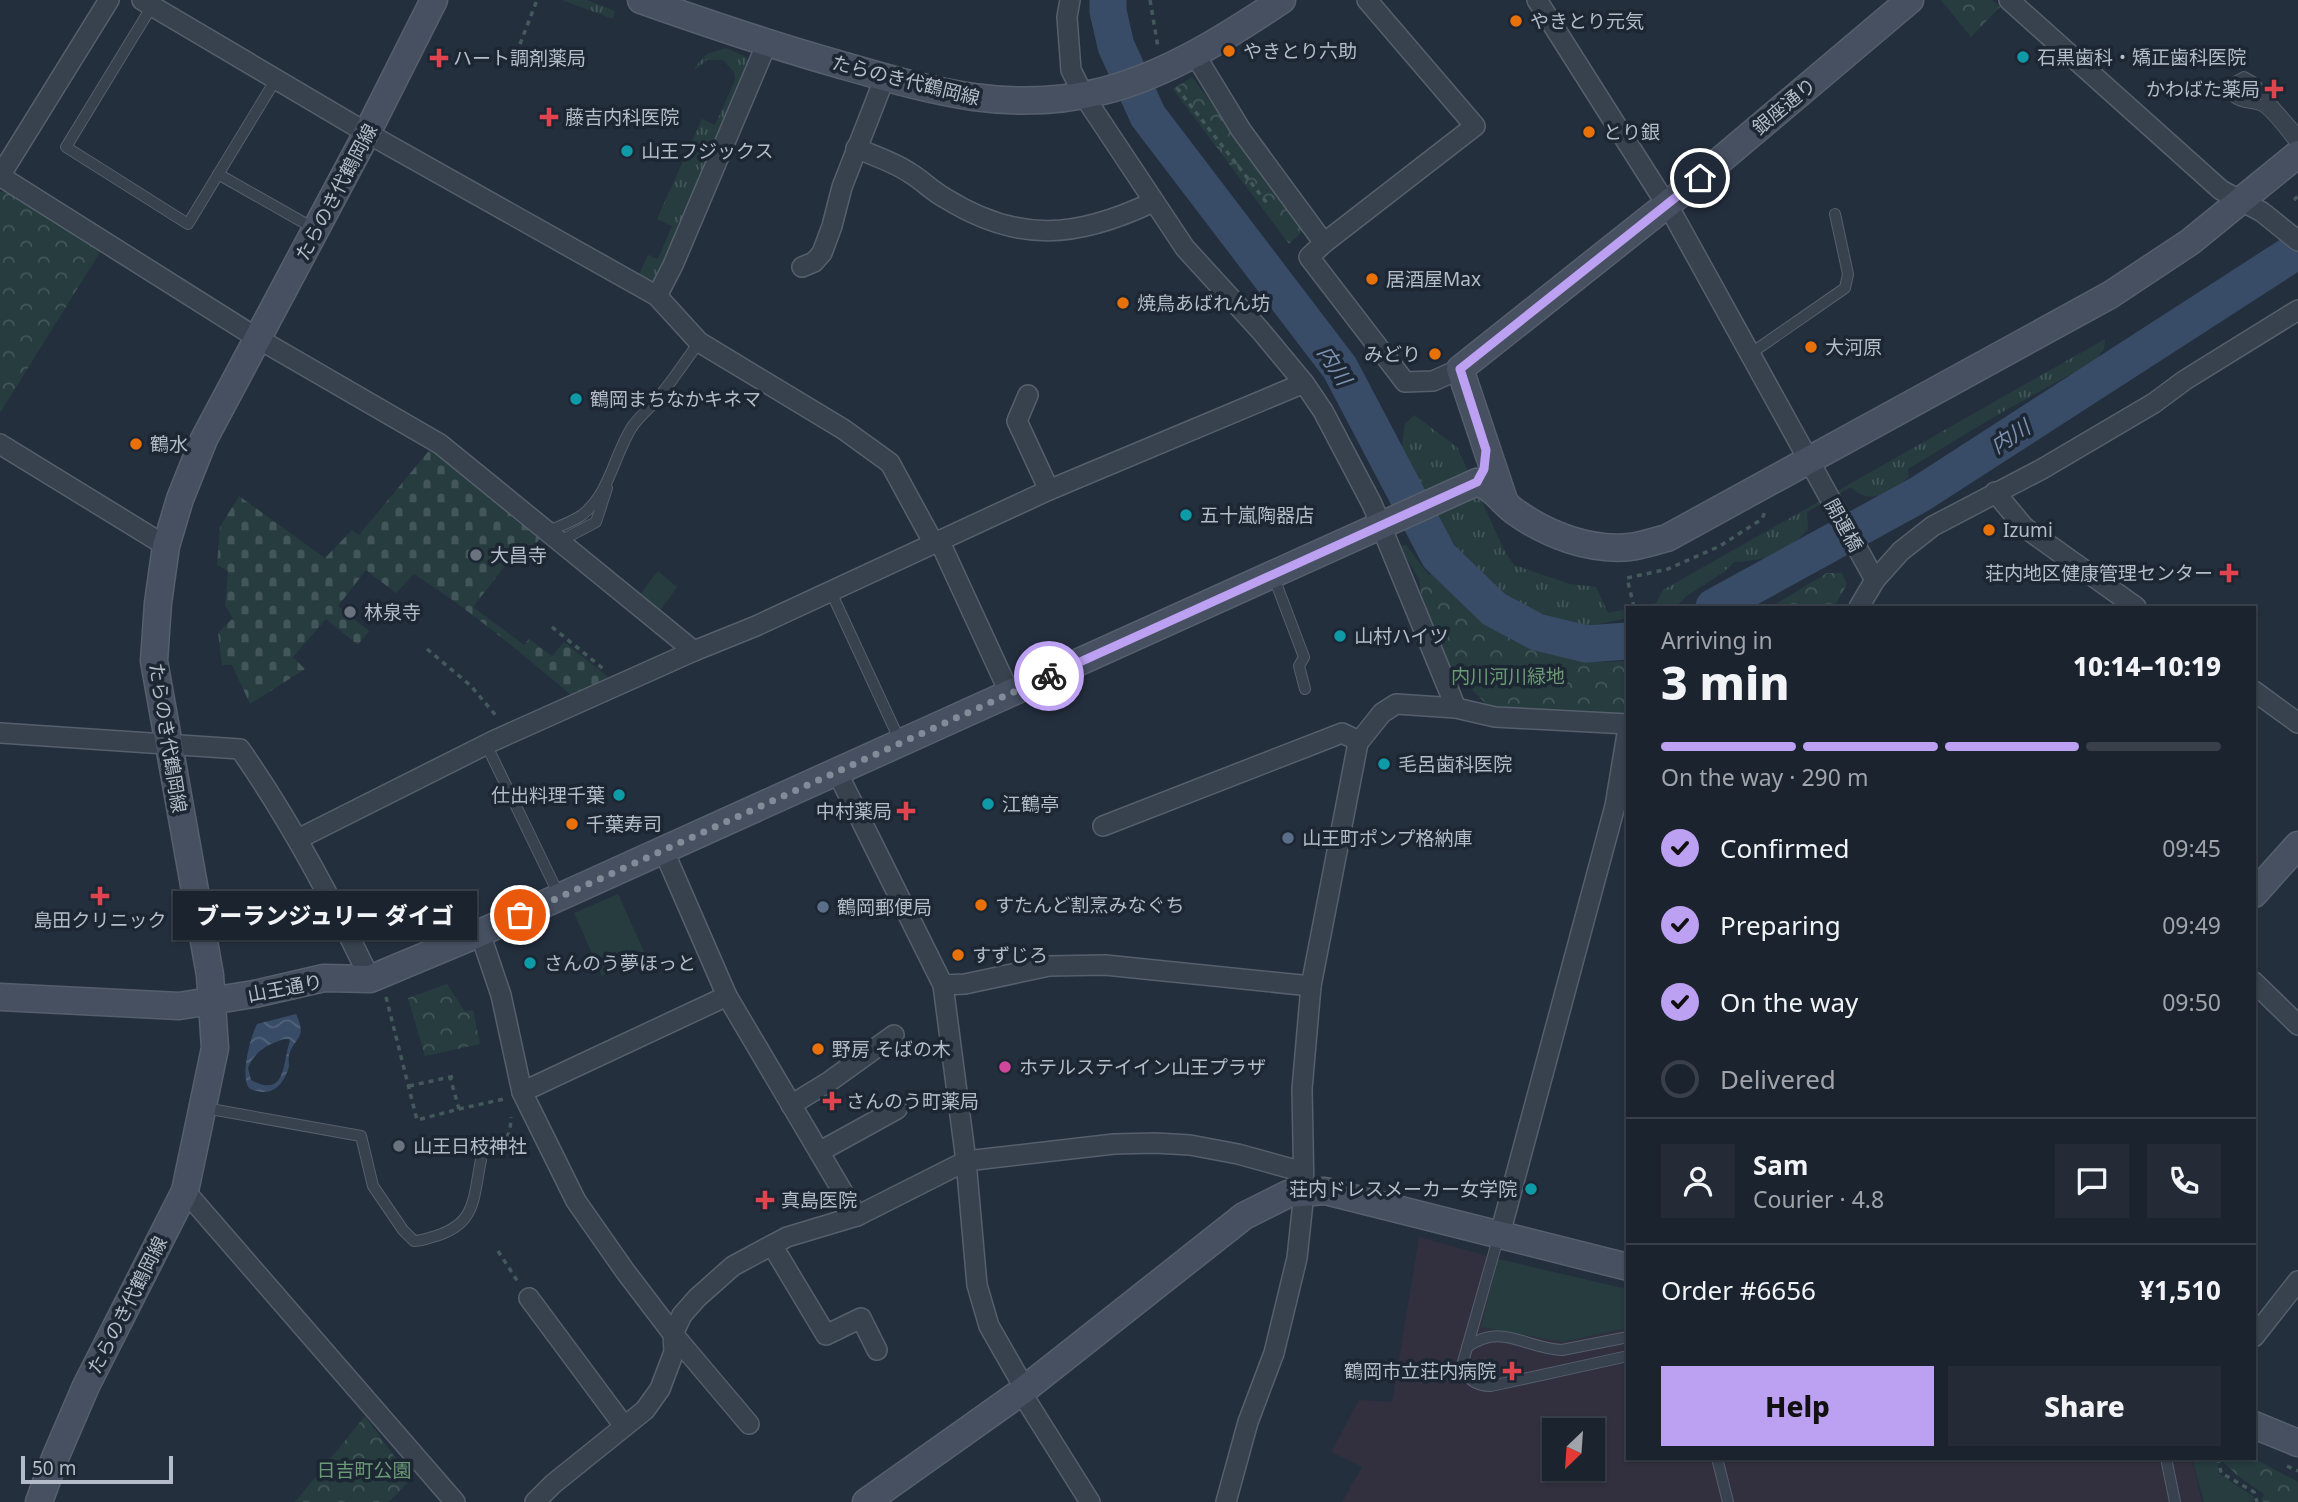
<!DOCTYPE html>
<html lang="en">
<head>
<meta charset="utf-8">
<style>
	:root { --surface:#1b232e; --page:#242b36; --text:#f1f3f6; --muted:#a0a4aa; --line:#39404a; --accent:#bca0f2 }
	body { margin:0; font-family:"Noto Sans","Noto Sans JP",sans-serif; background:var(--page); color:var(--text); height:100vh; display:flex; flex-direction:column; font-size:26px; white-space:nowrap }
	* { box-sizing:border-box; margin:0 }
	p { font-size:23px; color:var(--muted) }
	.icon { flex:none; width:38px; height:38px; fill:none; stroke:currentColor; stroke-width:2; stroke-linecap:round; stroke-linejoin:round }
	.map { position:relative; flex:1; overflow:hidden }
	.sheet { position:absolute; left:1626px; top:606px; width:630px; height:854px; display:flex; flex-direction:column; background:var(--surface); border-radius:0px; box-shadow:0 2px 5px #0004,0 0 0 2px var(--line) }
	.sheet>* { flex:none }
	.needle { width:46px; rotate:205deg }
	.buttons { position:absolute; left:1542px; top:1418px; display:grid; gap:14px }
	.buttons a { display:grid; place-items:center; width:63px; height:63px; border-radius:0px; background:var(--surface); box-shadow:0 2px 5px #0004,0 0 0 2px var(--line); font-size:35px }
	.scale { position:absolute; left:21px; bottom:18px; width:152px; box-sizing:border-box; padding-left:7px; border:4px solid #b4bcc9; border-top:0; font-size:19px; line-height:24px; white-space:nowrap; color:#b4bcc9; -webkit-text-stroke:5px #1d2633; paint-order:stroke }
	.pin { position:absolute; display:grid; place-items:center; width:60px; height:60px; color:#fff; margin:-30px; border:4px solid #fff; border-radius:50%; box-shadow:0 2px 7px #0007 }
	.courier { position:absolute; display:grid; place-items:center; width:70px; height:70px; margin:-35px; border:5px solid #bca0f2; border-radius:50%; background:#fff; color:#222; box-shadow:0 2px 9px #0007 }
	.bubble { position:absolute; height:49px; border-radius:0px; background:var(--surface); box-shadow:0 2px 5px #0004,0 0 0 2px var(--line); font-size:23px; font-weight:800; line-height:49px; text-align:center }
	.overview em { font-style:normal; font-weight:800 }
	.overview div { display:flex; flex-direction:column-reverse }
	.overview { display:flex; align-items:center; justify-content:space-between; height:119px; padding:0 35px }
	h1 { font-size:46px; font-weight:800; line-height:52px }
	.bar { display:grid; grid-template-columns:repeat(4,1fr); gap:10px 7px; align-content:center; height:84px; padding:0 35px }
	.bar i { height:9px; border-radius:5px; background:var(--line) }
	.bar .selected { background:var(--accent) }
	.bar p { grid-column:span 4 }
	.line { display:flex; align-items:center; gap:18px; padding:0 35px; border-top:2px solid var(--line) }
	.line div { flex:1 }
	.round { display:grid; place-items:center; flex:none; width:74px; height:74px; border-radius:0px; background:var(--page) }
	ol { padding:0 35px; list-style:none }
	li { display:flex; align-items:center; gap:21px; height:77px }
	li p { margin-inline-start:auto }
	li .icon { padding:7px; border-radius:50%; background:var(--accent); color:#111; stroke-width:4 }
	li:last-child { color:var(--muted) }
	li i { width:38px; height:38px; border:4px solid var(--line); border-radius:50% }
	.cta { display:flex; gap:14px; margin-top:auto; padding:14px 35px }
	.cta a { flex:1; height:80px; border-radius:0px; background:var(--accent); color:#111; font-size:28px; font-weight:800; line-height:80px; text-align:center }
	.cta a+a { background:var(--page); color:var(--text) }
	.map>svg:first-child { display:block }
</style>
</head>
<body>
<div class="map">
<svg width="2298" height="1502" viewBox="0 0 2298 1502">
	<defs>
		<pattern id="grass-tufts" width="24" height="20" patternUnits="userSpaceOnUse" patternTransform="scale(1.75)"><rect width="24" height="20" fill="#263c3f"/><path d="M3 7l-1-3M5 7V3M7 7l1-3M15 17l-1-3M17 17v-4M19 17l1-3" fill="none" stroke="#435659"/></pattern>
		<pattern id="cemetery-stones" width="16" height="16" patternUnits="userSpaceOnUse" patternTransform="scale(1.75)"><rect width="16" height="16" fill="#263c3f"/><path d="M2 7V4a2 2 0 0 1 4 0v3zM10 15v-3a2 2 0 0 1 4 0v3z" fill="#435659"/></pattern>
		<pattern id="park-crowns" width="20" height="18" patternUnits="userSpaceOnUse" patternTransform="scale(1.75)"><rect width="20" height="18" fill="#263c3f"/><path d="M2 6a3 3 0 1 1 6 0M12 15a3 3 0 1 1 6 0" fill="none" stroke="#435659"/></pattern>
		<pattern id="water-waves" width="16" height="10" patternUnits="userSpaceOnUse" patternTransform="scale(1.75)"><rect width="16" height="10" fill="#394c67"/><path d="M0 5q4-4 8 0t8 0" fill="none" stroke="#53647b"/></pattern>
	</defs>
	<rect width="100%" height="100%" fill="#242f3e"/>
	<path fill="#32303f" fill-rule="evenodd" d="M1419,1237L1498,1259L1482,1327L1563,1342L1627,1328L1628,1458H2192L2202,1502H1342L1362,1467L1331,1452L1359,1400L1392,1402ZM1554,1430H1592V1468H1554Z"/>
	<g fill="url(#grass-tufts)">
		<polygon points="562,0 587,0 615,11 613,19"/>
		<polygon points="726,48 746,57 752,68 660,280 653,284 638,277 648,255 658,259 672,226 657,219 702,119 715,125 735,80 734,72 723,60 707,60 696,69 694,68 707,54"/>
		<path d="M2105,339L2104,349L2096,360L1992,418L1908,469L1909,477C1892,491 1870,507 1851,487L1807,512L1808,529C1788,553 1764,561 1734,562L1724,572L1685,597C1676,613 1652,607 1636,607L1656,603L1663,590Z"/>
		<polygon points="1414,415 1457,447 1505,552 1514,565 1570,584 1596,587 1608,613 1627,609 1627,618 1586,627 1565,623 1515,602 1490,585 1469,563 1443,529 1401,452 1405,424"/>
	</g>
	<path fill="url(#cemetery-stones)" d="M432,447L542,536L522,560L514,554L473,607L524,645L529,639L552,656L564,642L607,676L610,682L576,699C523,655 472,611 414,574L396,593L366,570L338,606L369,631L358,645L326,619L293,657L305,669L250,704L232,665H222L218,633L233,618L225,606L228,571L217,565L220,527L239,496L325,558L352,530L359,535Z"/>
	<g fill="url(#park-crowns)">
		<polygon points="1941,0 1992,0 2000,7 1971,37"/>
		<polygon points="1192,77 1304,230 1289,244 1173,89"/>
		<polygon points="9,191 102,249 0,413 0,192"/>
		<path d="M1406,545L1429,575L1433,573C1446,585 1458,600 1471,611C1516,647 1570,666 1627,661V719L1489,707L1449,666L1422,601L1419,579L1400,547Z"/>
		<polygon points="1827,573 1842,573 1847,584 1834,607 1771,607"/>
		<polygon points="447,984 465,1012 473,1010 480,1044 425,1056 408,998"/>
		<polygon points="365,1416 411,1479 389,1502 295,1502"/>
		<polygon points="2225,1458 2253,1458 2298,1482 2298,1502 2261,1502 2264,1494 2238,1476 2223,1462"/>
	</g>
	<g fill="#263c3f">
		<polygon points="658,571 677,587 658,614 637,598"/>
		<polygon points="618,894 646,956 602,976 574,913"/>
		<polygon points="1498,1259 1627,1289 1627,1328 1563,1342 1481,1327"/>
		<polygon points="2192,1458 2218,1458 2218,1473 2253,1496 2254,1502 2204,1502"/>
	</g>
	<path fill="url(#water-waves)" fill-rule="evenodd" d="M296,1014C308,1039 294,1037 289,1055C288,1058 289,1062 289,1066C284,1086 270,1099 249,1088C240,1076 250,1038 257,1024ZM284,1039H289L290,1041C282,1063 287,1099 251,1080L248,1068C254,1052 268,1044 284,1039Z"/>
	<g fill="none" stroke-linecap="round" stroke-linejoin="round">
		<g stroke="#394c67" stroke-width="37">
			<polyline points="1108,0 1108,11 1116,46 1148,116 1340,368 1439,556 1494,609 1537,632 1586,644 1628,641"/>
			<polyline points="1714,607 1920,494 2298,250"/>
		</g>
		<g stroke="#565f6c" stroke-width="12">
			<g id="lane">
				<polyline points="152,6 66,147 188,224 276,79"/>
				<path d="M2298,134L2253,82L2244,77L2235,82L2234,97C2242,104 2250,101 2260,105C2272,110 2289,136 2298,146"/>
				<polyline points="218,174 315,229"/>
				<polyline points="1750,354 1845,288 1848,274 1835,214"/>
				<path d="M548,531C560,526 572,522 582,515C610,493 614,455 632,427C639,417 646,411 654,403C670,384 685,362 699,342"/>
				<polyline points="560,541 596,522 607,488"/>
				<polyline points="1273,575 1304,657 1299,666 1305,689"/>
				<polyline points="831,592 900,741"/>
				<polyline points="486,744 559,895"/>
				<path d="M205,1108L361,1136L373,1186L403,1230L414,1241C421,1241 428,1238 436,1236C477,1223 473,1198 481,1160"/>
				<path d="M1499,1235L1463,1362C1464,1378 1475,1386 1491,1386L1628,1356"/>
				<path d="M1467,1347C1502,1322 1524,1348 1562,1350L1628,1337"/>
				<polyline points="1717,1458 1728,1502"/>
				<polyline points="2166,1458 2175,1502"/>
			</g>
		</g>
		<g stroke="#565f6c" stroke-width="22">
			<g id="street">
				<polyline points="142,0 367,133 657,296 699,342 843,429 890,463 933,542"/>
				<polyline points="1070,0 1067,17 1071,70 1084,96 1185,248 1260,330 1304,383 1323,411 1372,504 1456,708"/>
				<polyline points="1537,0 1675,218 1875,580"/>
				<polyline points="2009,0 2221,190 2262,212 2298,241"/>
				<polyline points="1194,53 1241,130 1324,243 1309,257 1405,382 1433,381 1460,369"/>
				<path d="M856,148C874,156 894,162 910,173C922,180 932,191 945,198C1019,244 1077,238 1153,202"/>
				<polyline points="0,176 257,338 440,444 694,651"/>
				<polyline points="0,176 109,0"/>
				<polyline points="1324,243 1475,126 1367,0"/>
				<polyline points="802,267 814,262 822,253 832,226 842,187 885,77"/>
				<polyline points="657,296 673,265 767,43"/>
				<polyline points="1028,395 1017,421 1049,490"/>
				<polyline points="0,444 166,546"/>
				<polyline points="1995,492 2024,527 2136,607"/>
				<polyline points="939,540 1010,694"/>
				<polyline points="1859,607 1875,580 1901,551 1933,526 2042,469 2154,403 2185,380 2298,310"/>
				<polyline points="2254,691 2298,723"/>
				<path d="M0,733L240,749C291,822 332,899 370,979"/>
				<polyline points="837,772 943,985 966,1161 977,1285 989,1326 1025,1389"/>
				<polyline points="1103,826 1342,733 1359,741"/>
				<polyline points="298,839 493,741 694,651 756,626 1049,490 1304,383"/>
				<polyline points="663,849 727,996 857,1216"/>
				<polyline points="480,933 501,995 522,1092 576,1201 625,1271 673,1334 749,1424"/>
				<polyline points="2254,982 2298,1025"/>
				<polyline points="943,985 965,984 1049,966 1105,965 1311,986"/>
				<polyline points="522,1092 727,996"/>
				<polyline points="791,1105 830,1081 894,1035"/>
				<polyline points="819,1152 897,1109"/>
				<polyline points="185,1191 455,1502"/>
				<polyline points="1500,1234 1615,806 1628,728"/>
				<polyline points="772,1245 826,1335 861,1318 877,1350"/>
				<polyline points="529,1298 624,1426"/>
				<polyline points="2254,1337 2298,1281"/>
				<polyline points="1021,1392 1090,1502"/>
				<polyline points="535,1502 553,1484 645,1410 660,1389 674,1352 673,1334 682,1315 697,1298 733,1266 787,1237 857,1216 966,1161 1114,1144 1155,1143 1190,1145 1238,1154 1303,1172"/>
				<polyline points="1226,1502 1248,1422 1274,1353 1297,1258 1304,1193 1302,1089 1311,986 1358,743 1382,713 1396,704 1456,708 1495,717 1628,724"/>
			</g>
		</g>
		<g stroke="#565f6c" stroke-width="29">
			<g id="secondary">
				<path d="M641,0C706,23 771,45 838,64C929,90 1008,115 1103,91C1167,75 1228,36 1282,0"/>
				<path d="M1477,482C1494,488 1501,501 1514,511C1547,535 1590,551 1630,547C1643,545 1655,541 1667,538L2110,295L2190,242L2298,154"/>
				<polyline points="1504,500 1460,369 1679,195 1910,0"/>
				<polyline points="2254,894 2298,845"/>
				<polyline points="0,997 179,1006 254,994 324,978 370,979 480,933 1477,482"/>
				<polyline points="2254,1425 2298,1443"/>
				<polyline points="39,1502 55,1458 86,1386 185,1191 215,1048 210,975 154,661 158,603 166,546 180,499 204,439 367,133 434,0"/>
				<polyline points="866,1502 1021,1392 1244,1216 1288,1194 1325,1191 1628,1267"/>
			</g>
		</g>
		<g stroke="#44595c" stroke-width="3.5" stroke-dasharray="5 5" stroke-linecap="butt">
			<polyline points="1150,0 1158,47"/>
			<polyline points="520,44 537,0"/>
			<polyline points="1177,88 1267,203"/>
			<polyline points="2294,200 2298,196"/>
			<polyline points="1634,607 1627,578 1668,569 1720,546 1762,519 1766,509"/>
			<polyline points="552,627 606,671"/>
			<polyline points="427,649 471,686 497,717"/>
			<polyline points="386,997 417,1120 459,1109 450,1077"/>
			<polyline points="409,1086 455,1076"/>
			<polyline points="459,1109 504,1099"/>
			<path d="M495,1153C506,1144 511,1131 511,1117"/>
			<polyline points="498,1251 518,1282"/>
			<polyline points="2218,1458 2221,1473 2254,1492 2257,1502"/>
			<polyline points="2287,1466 2298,1471"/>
		</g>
		<use href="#lane" stroke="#38414e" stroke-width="10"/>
		<use href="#street" stroke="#38414e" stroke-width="19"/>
		<use href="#secondary" stroke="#465061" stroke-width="26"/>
	</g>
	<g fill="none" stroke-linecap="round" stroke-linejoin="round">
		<polyline stroke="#828b98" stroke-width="7" stroke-dasharray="0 12.6" points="520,915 1049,676"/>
		<polyline stroke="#bca0f2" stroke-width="9" points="1049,676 1477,482 1484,469 1486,450 1460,369 1700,178"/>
	</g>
	<g fill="#e8710a" stroke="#1d2633" stroke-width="2.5">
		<circle cx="1516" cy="21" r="7"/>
		<circle cx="1229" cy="51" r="7"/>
		<circle cx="1589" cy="132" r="7"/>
		<circle cx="1372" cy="279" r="7"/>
		<circle cx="1123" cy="303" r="7"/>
		<circle cx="1811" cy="347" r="7"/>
		<circle cx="1435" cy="354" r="7"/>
		<circle cx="136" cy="444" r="7"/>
		<circle cx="1989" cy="530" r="7"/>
		<circle cx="572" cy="824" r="7"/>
		<circle cx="981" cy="905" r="7"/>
		<circle cx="958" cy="955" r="7"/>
		<circle cx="818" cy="1049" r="7"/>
	</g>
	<g fill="#0f9aa8" stroke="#1d2633" stroke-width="2.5">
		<circle cx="2023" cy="57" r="7"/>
		<circle cx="627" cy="151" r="7"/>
		<circle cx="576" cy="399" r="7"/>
		<circle cx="1186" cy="515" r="7"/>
		<circle cx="1340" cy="636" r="7"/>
		<circle cx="1384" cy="764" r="7"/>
		<circle cx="619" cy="795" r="7"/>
		<circle cx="988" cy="804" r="7"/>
		<circle cx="530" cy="963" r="7"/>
		<circle cx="1531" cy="1189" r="7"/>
	</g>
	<g fill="#e0444e" stroke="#1d2633" stroke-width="2.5">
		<path d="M435.5 47.5h7v7h7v7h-7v7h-7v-7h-7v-7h7z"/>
		<path d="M2270.5 78.5h7v7h7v7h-7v7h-7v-7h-7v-7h7z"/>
		<path d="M545.5 106.5h7v7h7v7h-7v7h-7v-7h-7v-7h7z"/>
		<path d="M2225.5 562.5h7v7h7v7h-7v7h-7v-7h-7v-7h7z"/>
		<path d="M902.5 800.5h7v7h7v7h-7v7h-7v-7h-7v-7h7z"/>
		<path d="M96.5 885.5h7v7h7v7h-7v7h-7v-7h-7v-7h7z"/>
		<path d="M828.5 1090.5h7v7h7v7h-7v7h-7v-7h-7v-7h7z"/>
		<path d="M761.5 1189.5h7v7h7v7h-7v7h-7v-7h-7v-7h7z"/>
		<path d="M1508.5 1360.5h7v7h7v7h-7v7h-7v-7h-7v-7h7z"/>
	</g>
	<g fill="#6b7280" stroke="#1d2633" stroke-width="2.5">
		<circle cx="476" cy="555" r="7"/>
		<circle cx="350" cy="612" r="7"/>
		<circle cx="399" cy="1146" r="7"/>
	</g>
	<g fill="#5c6f8a" stroke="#1d2633" stroke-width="2.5">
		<circle cx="1288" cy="838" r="7"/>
		<circle cx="823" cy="907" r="7"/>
	</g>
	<circle fill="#d1479c" stroke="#1d2633" stroke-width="2.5" cx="1005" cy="1067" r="7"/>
	<g text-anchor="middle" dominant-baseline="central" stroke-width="7" stroke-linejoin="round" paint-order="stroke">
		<g font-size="19" fill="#b4bcc9" stroke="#1d2633" text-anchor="start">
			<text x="1530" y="21">やきとり元気</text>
			<text x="1243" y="51">やきとり六助</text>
			<text x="2037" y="57">石黒歯科・矯正歯科医院</text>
			<text x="453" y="58">ハート調剤薬局</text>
			<text x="2260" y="89" text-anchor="end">かわばた薬局</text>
			<text x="565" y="117">藤吉内科医院</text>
			<text x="1603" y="132">とり銀</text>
			<text x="641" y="151">山王フジックス</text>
			<text x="1386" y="279">居酒屋Max</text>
			<text x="1137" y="303">焼鳥あばれん坊</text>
			<text x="1825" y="347">大河原</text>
			<text x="1421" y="354" text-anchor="end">みどり</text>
			<text x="590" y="399">鶴岡まちなかキネマ</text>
			<text x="150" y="444">鶴水</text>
			<text x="1200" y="515">五十嵐陶器店</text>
			<text x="2003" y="530">Izumi</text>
			<text x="490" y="555">大昌寺</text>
			<text x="2213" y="573" text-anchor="end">荘内地区健康管理センター</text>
			<text x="364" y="612">林泉寺</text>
			<text x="1354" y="636">山村ハイツ</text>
			<text x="1398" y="764">毛呂歯科医院</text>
			<text x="605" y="795" text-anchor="end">仕出料理千葉</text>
			<text x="1002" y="804">江鶴亭</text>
			<text x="892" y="811" text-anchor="end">中村薬局</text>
			<text x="586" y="824">千葉寿司</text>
			<text x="1302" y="838">山王町ポンプ格納庫</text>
			<text x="995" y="905">すたんど割烹みなぐち</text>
			<text x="837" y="907">鶴岡郵便局</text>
			<text x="100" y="920" text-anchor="middle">島田クリニック</text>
			<text x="972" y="955">すずじろ</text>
			<text x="544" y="963">さんのう夢ほっと</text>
			<text x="832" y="1049">野房 そばの木</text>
			<text x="1019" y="1067">ホテルステイイン山王プラザ</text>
			<text x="846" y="1101">さんのう町薬局</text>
			<text x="413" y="1146">山王日枝神社</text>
			<text x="1517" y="1189" text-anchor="end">荘内ドレスメーカー女学院</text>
			<text x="781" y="1200">真島医院</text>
			<text x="1496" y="1371" text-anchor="end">鶴岡市立荘内病院</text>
		</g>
		<g font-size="19" fill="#b4bcc9" stroke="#1d2633">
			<text transform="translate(906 80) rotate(14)">たらのき代鶴岡線</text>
			<text transform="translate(1784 106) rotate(-40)">銀座通り</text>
			<text transform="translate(336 192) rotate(-62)">たらのき代鶴岡線</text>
			<text transform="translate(1844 525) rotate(61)">開運橋</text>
			<text transform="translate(168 738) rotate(81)">たらのき代鶴岡線</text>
			<text transform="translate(285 988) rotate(-11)">山王通り</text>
			<text transform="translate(127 1305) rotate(-63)">たらのき代鶴岡線</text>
		</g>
		<g font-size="19" fill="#6b9a76" stroke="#1d2633">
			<text x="1508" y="676">内川河川緑地</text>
			<text x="364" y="1470">日吉町公園</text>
		</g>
		<g font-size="21" font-style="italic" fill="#7c92b1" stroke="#1d2633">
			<text transform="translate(1335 365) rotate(57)">内川</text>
			<text transform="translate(2010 436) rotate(-33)">内川</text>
		</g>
	</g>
</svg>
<div class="buttons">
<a><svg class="needle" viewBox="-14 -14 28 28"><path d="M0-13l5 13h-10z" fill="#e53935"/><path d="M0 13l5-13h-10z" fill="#a0a4aa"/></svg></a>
</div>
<div class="scale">50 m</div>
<div class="pin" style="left:520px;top:915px;background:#ea580c"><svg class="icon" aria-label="bag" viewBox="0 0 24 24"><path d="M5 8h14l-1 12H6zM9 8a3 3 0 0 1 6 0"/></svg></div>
<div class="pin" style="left:1700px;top:178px;background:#1f2937"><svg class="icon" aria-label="home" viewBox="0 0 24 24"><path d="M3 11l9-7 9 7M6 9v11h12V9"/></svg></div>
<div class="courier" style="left:1049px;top:676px"><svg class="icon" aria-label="bike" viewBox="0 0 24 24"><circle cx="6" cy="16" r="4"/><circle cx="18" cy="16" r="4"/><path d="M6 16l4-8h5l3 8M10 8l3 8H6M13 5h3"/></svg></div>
<div class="bubble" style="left:173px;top:891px;width:304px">ブーランジュリー ダイゴ</div>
<section class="sheet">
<div class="overview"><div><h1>3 min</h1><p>Arriving in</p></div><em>10:14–10:19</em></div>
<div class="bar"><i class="selected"></i><i class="selected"></i><i class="selected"></i><i></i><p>On the way · 290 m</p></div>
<ol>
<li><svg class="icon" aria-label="check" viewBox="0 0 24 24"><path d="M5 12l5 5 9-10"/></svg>Confirmed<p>09:45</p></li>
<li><svg class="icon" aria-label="check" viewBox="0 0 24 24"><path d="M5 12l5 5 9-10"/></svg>Preparing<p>09:49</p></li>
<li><svg class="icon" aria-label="check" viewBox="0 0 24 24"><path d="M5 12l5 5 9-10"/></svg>On the way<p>09:50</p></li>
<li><i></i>Delivered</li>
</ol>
<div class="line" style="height:126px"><a class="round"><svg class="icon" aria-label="person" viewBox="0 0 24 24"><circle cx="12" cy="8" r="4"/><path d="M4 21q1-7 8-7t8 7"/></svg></a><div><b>Sam</b><p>Courier · 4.8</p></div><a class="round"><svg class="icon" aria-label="chat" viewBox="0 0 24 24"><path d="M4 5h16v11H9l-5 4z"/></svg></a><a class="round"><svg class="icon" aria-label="phone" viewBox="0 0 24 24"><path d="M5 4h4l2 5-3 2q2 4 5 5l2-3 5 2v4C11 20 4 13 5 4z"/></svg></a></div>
<div class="line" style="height:91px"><div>Order #6656</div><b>¥1,510</b></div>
<div class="cta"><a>Help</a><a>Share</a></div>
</section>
</div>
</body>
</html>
